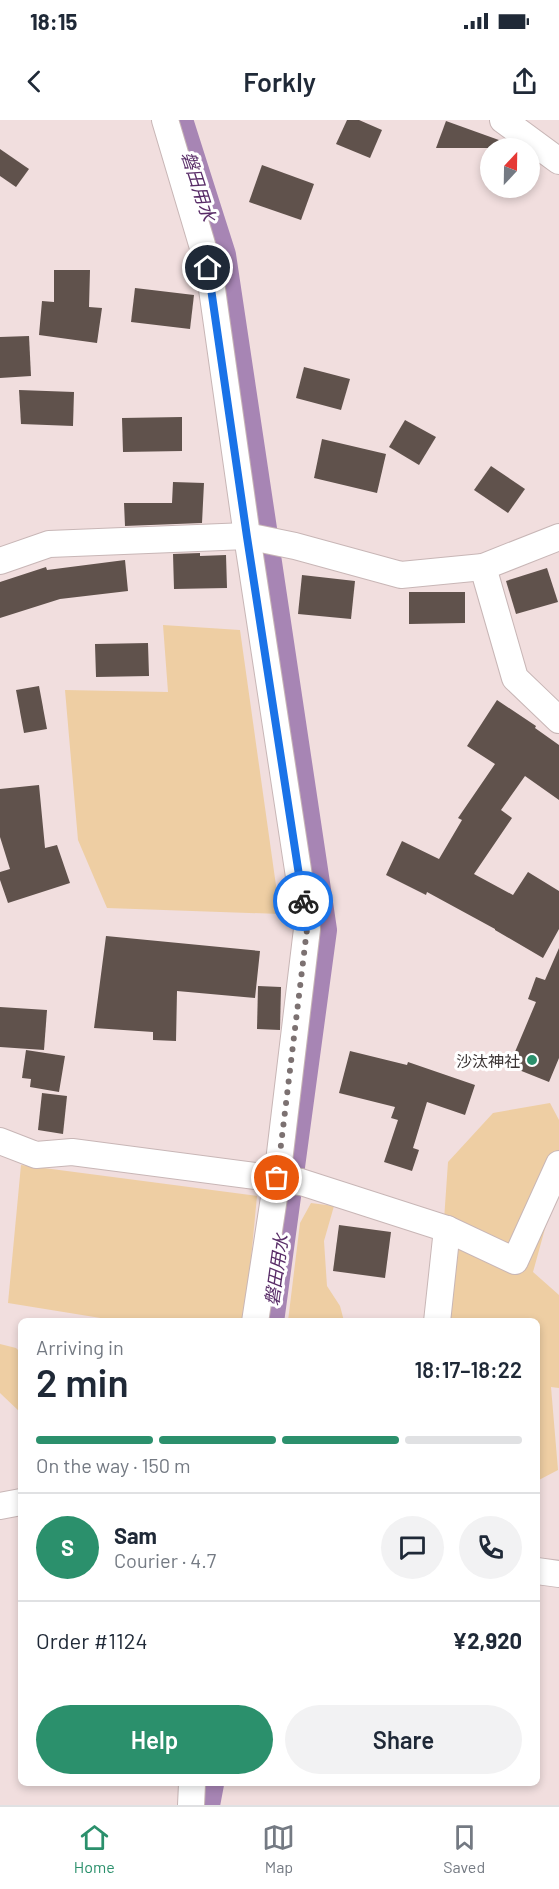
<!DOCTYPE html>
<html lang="en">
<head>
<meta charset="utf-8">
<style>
	:root { --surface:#fff; --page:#f2f2f3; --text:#1f2937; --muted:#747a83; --line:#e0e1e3; --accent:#2b906c }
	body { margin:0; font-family:Barlow,"Noto Sans JP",sans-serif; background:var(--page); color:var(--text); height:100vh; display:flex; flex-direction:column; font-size:22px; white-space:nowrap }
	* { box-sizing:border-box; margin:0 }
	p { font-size:20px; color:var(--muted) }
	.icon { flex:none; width:33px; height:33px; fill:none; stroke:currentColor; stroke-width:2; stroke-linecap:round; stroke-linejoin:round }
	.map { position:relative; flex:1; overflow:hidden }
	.details { position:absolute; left:18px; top:1198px; width:522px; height:468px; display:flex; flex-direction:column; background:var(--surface); border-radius:9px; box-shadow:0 3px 9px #0003 }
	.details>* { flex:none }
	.needle { width:39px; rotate:22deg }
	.fabs { position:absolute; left:480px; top:18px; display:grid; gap:12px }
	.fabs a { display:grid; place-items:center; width:60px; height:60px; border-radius:50%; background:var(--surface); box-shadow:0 3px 9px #0003; font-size:30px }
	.pin { position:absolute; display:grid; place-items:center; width:51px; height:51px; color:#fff; margin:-26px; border:3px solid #fff; border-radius:50%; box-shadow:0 2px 6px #0007 }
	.courier { position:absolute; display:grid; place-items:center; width:60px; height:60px; margin:-30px; border:4px solid #1a73e8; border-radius:50%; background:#fff; color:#222; box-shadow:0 2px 8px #0007 }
	.overview em { font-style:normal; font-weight:600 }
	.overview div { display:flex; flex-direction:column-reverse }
	.overview { display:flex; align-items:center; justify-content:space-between; height:102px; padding:0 18px }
	h1 { font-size:39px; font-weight:600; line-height:45px }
	.bar { display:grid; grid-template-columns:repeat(4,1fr); gap:9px 6px; align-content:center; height:72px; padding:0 18px }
	.bar i { height:8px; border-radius:4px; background:var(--line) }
	.bar .selected { background:var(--accent) }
	.bar p { grid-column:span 4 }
	.line { display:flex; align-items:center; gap:15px; padding:0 18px; border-top:2px solid var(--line) }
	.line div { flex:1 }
	.round { display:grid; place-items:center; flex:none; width:63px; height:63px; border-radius:32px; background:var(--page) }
	.action { display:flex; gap:12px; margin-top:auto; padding:12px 18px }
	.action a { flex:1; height:69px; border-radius:36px; background:var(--accent); color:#fff; font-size:24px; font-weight:600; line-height:69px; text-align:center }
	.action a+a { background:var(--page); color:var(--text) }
	.status { display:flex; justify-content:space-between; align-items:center; height:42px; padding:0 30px; background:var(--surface); direction:ltr }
	.status svg { height:16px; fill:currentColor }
	header { display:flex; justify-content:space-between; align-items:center; height:78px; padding:0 18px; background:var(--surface); font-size:27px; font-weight:600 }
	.menu { display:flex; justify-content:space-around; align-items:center; height:84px; border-top:2px solid var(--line); background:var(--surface); font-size:16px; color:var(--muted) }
	.menu a { display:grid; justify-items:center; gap:3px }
	.menu .selected { color:var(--accent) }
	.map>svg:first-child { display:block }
</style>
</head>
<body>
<div class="status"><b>18:15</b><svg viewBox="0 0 49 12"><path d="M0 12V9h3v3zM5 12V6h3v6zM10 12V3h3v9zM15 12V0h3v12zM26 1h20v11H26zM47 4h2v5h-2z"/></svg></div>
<header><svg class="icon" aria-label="back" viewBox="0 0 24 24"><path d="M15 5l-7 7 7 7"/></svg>Forkly<svg class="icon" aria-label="share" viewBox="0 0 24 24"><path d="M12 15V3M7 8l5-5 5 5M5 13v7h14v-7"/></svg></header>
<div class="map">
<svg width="559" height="1685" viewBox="0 0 559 1685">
	<rect width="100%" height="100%" fill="#f1dede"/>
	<g fill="#eecea3">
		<polygon points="163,505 240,510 280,794 107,788 78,720 65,570 168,572"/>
		<polygon points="550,983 559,1000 559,1058 533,1152 559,1175 559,1268 551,1267 558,1350 537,1361 537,1202 437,1202 448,1042 493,993"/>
		<polygon points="21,1045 257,1076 245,1201 119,1201 8,1183"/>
		<polygon points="311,1083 334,1086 324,1121 327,1166 340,1186 344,1201 288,1201 300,1103"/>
		<polygon points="0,1224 16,1228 21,1233 21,1293 0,1273"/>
	</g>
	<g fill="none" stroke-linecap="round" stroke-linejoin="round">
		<g stroke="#a785b4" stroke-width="30">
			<polyline points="178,0 221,135 322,810 269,1202"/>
			<polyline points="205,1685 209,1664"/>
		</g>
	</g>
	<g fill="#60524c">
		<polygon points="347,0 359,0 382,10 370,38 336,24"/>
		<polygon points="446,1 510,24 514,28 436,28"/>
		<polygon points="0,29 29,49 16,67 0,56"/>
		<polygon points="262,45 314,64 301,100 249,82"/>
		<polygon points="54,150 90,150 89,187 102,188 97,223 39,215 42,181 54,182"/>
		<polygon points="135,168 194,175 190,209 131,202"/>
		<polygon points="29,216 31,256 0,258 0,217"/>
		<polygon points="304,247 350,259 341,290 296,278"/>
		<polygon points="19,270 74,272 73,306 21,304"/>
		<polygon points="182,297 182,331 123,332 122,298"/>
		<polygon points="405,300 436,317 419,345 389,327"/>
		<polygon points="322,319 386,334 377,373 314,358"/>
		<polygon points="491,346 525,369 508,393 474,370"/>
		<polygon points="173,362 204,363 202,403 125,406 124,383 172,383"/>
		<polygon points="200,433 200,436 226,435 227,468 174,469 173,434"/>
		<polygon points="125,440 128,471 60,479 0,498 0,462 46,447 47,450"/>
		<polygon points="547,448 558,482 516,494 506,461"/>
		<polygon points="302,455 355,461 351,499 298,494"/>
		<polygon points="409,472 465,472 465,503 409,504"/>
		<polygon points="148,523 149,556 96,557 95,524"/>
		<polygon points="39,566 47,609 24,613 16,570"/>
		<polygon points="497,580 536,606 535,608 559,625 559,680 525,656 501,690 512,698 474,754 513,775 528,752 559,771 559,809 543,838 495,810 495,809 427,772 426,775 386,755 402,721 439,739 462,700 458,698 495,644 467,626"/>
		<polygon points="39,665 45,728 57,725 70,763 8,783 0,760 0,752 10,749 0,717 0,669"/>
		<polygon points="106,816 260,831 255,878 177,871 176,921 153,920 153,912 94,908"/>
		<polygon points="559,828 559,938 549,962 509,946 536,882 528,879 536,857 545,860"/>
		<polygon points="258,866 281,867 280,910 257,909"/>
		<polygon points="0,887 47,890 44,930 0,927"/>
		<polygon points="26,930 65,936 59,972 30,967 31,959 22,958"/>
		<polygon points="350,931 407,945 408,942 475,965 465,995 427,982 413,1028 419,1030 412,1051 384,1042 398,1000 391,998 395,987 339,973"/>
		<polygon points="42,973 67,976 63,1014 38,1010"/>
		<polygon points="339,1105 391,1112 385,1158 333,1151"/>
	</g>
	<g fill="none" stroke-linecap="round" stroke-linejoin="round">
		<g stroke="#c8b6b6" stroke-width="28">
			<g id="minor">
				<polyline points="165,0 209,148 247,416 307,809 277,1058 255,1202"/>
				<polyline points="503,0 559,41"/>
				<polyline points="0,441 49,424 247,416 295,426 401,455 483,447 559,417"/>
				<polyline points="483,447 515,558 559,600"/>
				<polyline points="0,1021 36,1035 72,1032 301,1062 447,1109 515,1141 559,1044"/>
				<polyline points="437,1202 447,1109"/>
				<polyline points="0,1386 21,1382"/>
				<polyline points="537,1451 559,1454"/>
				<polyline points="191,1685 192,1664"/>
			</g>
		</g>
		<use href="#minor" stroke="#fff" stroke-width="26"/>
	</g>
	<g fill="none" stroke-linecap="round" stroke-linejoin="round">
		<polyline stroke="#7c7171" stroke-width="6" stroke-dasharray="0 10.8" points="277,1058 307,809 303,781"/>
		<polyline stroke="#1a73e8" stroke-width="8" points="208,148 247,417 303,781"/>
	</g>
	<circle fill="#2b906c" stroke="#fff" stroke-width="2" cx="532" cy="940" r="6"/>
	<g text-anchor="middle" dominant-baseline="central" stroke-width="6" stroke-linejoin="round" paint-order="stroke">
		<g font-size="16" fill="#3d3636" stroke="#fff" text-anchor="end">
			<text x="520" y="940">沙汰神社</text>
		</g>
		<g font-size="18" font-style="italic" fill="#592d68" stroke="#fff">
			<text transform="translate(199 66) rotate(72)">磐田用水</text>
			<text transform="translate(276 1150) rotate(-82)">磐田用水</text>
		</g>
	</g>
</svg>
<div class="fabs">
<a><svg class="needle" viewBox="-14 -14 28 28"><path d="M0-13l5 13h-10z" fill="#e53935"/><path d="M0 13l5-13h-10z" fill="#747a83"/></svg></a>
</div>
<div class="pin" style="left:277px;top:1058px;background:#ea580c"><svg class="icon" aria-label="bag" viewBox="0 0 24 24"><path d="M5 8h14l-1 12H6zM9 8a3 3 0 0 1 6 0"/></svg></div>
<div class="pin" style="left:208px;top:148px;background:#1f2937"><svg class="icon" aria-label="home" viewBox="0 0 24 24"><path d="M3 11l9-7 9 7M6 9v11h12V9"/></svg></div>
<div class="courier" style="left:303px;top:781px"><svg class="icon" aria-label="bike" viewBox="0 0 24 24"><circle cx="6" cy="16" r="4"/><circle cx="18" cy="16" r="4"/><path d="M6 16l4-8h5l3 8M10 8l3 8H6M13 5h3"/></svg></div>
<section class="details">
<div class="overview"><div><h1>2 min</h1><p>Arriving in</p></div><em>18:17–18:22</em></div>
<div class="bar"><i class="selected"></i><i class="selected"></i><i class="selected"></i><i></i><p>On the way · 150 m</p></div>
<div class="line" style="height:108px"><b class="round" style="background:var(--accent);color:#fff">S</b><div><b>Sam</b><p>Courier · 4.7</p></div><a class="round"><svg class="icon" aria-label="chat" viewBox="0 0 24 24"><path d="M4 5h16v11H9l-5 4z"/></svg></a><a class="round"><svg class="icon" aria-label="phone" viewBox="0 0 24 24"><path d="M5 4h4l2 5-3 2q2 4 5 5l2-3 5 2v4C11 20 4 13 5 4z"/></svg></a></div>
<div class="line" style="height:78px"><div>Order #1124</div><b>¥2,920</b></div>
<div class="action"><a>Help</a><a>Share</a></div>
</section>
</div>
<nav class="menu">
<a class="selected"><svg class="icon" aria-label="home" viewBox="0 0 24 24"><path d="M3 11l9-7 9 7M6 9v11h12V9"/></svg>Home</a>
<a><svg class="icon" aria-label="map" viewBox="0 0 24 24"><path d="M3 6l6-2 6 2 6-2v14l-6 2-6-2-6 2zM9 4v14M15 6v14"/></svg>Map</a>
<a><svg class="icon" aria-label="saved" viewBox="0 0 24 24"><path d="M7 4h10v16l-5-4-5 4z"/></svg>Saved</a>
</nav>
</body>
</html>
